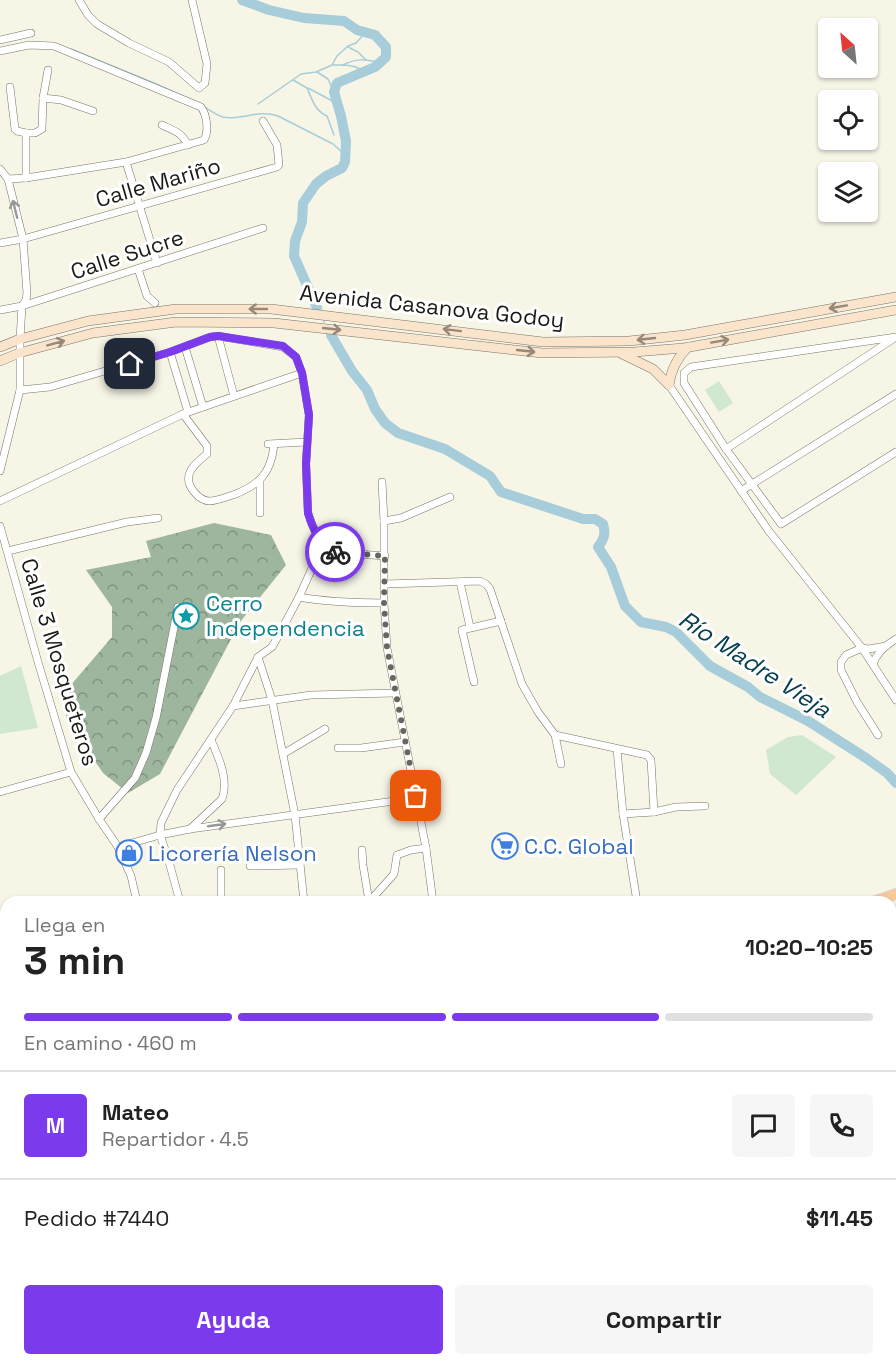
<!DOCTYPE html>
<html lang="es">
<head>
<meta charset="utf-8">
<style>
	:root { --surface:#fff; --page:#f6f6f6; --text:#222; --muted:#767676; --line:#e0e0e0; --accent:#7c3aed }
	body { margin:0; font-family:"Space Grotesk",sans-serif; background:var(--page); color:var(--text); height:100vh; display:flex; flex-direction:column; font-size:22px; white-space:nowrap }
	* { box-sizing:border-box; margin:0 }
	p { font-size:20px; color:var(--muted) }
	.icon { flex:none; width:33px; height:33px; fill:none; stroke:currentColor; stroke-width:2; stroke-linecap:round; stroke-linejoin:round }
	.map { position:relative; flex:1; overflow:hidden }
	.details { position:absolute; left:0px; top:896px; width:897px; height:470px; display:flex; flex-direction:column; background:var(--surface); border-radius:18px 18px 0 0; box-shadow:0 2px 4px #0004 }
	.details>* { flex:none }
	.needle { width:39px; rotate:333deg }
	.tools { position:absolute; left:818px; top:18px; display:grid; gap:12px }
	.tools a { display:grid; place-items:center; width:60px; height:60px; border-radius:6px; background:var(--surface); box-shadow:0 2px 4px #0004; font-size:30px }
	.pin { position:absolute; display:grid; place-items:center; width:51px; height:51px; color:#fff; margin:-26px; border-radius:12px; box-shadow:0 3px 9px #0006 }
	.courier { position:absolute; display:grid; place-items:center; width:60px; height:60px; margin:-30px; border:4px solid #7c3aed; border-radius:50%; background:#fff; color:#222; box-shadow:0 2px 8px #0007 }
	.headline em { font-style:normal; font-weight:700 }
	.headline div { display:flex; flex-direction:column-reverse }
	.headline { display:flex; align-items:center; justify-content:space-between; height:102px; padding:0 24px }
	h1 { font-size:39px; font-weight:700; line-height:45px }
	.bar { display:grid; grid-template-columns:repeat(4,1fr); gap:9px 6px; align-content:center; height:72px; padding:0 24px }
	.bar i { height:8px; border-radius:4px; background:var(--line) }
	.bar .current { background:var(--accent) }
	.bar p { grid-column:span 4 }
	.line { display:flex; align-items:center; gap:15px; padding:0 24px; border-top:2px solid var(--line) }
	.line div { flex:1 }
	.round { display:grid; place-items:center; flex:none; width:63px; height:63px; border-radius:6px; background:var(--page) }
	.primary-button { display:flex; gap:12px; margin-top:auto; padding:12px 24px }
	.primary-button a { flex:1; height:69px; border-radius:6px; background:var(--accent); color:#fff; font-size:24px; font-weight:700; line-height:69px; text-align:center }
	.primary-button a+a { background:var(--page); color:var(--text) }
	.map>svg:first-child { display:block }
</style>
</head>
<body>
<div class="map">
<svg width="896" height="1364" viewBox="0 0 896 1364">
	<defs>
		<pattern id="forest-crowns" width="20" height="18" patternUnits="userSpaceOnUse" patternTransform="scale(1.5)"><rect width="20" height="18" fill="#9db69d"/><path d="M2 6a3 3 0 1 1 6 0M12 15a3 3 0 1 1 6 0" fill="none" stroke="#7f937f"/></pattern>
	</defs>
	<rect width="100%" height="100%" fill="#f7f5e6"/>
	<polygon fill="url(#forest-crowns)" points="214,523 271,535 286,565 240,622 160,774 128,793 103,773 66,719 70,686 112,637 112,607 86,570 151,557 146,541"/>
	<g fill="#cfe8cf">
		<polygon points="719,381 733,403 719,412 705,390"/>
		<polygon points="21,666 38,728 0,734 0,676"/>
		<polygon points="802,735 836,757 796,795 770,774 766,750 788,737"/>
	</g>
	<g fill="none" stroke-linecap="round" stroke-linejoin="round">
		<g stroke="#a7cdda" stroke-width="1.5">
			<polyline points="348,47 358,52 366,60"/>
			<polyline points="71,49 154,83 194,101"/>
			<path d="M333,65C344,65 355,64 364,72"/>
			<path d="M343,65C356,58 365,59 380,63"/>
			<polyline points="317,72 328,79 334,92"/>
			<path d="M293,80L307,88C312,99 315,111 327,116L334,135"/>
			<polyline points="308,88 338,104"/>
			<polyline points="258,104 301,74 316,72 332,65 337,56 348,46 356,43 366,32"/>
			<path d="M206,108C211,111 217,115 223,117C240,121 257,109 278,116L333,144L344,154"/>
			<polyline points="324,321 324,322"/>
		</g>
		<g stroke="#a7cdda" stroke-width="10">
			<polyline points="242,0 269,10 304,18 344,21 357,30 375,35 386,47 386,57 375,67 337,83 334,92 341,116 346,141 345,162 342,168 326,176 316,184 303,203 302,222 295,241 294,256 317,308"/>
			<path d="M331,335L352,371L367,390L375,409L385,423L398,433L445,449L490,476L501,492L583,519H595L603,524C606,534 604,539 598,547L611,567L625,606L641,622L666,627L676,632L710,666L748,687L760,697L808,721L866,758L887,773L896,783"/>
		</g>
		<g stroke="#777568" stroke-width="8">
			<g id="street">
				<polyline points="79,0 88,15 97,24 129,43 169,62 199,88 205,83 207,64 192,0"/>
				<polyline points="0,40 31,33"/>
				<path d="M0,51L29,45L54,46L201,107C207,115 209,132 204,140L126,162L26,178L8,179"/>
				<polyline points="10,87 15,129 17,131 26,133"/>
				<polyline points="43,98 61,100 93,111"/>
				<path d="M162,125C175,131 181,132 188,145"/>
				<polyline points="126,162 157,263"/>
				<polyline points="0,169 8,179 23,239 27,293 26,300 22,306 20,339 20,390 0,471"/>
				<polyline points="26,178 26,133 35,133 42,129 43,98 48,70"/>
				<polyline points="0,243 23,239 277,167 279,165 277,145 263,121"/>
				<polyline points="138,269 147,296 155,303"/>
				<polyline points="0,310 22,306 263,228"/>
				<polyline points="218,336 234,396"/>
				<polyline points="896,337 691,367 684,373 684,383 726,449 781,524 896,452"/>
				<polyline points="185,347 203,407"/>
				<polyline points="170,352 188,412"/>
				<polyline points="669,385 768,530 862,648 896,700"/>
				<path d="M20,390L50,387L170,352L210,337L218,336L283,347L296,357L302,373L309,415L306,464L308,513C312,526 321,546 333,552L385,556"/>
				<path d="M183,414L207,446V454C201,459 191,466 189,475C186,486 199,501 210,501C217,501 226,497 233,495C259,485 271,474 274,445"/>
				<polyline points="268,444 307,442"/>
				<polyline points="726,449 893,339"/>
				<polyline points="382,482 384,521 384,603 387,648 426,848 433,902"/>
				<polyline points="741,491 896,394"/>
				<polyline points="0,501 183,414 302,373"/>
				<polyline points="260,513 260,480"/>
				<polyline points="384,521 401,518 450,497"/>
				<polyline points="0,526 38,662 71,772 99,819 118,847 131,876 137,902"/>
				<polyline points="8,551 127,522 158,518"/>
				<polyline points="460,582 470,627"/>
				<polyline points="385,584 480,581 486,584 490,589 522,684 538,712 555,735 561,764"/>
				<path d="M299,597C327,602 355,603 384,603"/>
				<polyline points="258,657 272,700 295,815 304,902"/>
				<path d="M873,664C877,652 886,645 896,639"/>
				<polyline points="474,682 462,630 501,621"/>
				<polyline points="233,706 311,695 395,693"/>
				<polyline points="555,735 647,755 651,760 654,812"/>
				<polyline points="878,735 857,702 841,670 841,662 846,655 862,648 869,649 886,646"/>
				<polyline points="338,748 361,748 405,742"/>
				<polyline points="617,749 623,814 637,902"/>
				<polyline points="283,754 325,729"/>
				<polyline points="0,792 71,772"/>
				<polyline points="623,814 654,812 676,807 705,806"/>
				<polyline points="99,819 135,778 146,753 156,718 178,607"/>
				<path d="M190,829L222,799C229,780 219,758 211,740"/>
				<polyline points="118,847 160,835 190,829 416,798"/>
				<polyline points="362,850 363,865 369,901"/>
				<polyline points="250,866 300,865"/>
				<polyline points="221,870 221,902"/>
				<polyline points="180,902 168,858 160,835 161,823 177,790 233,706 258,657 272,647 276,640 299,597 323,544"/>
				<polyline points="369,902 394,874 397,855 411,850 426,848"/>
				<polyline points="0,939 6,938"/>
				<polyline points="891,950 896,965"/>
				<polyline points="895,1033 896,1040"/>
				<polyline points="0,1092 6,1124"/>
				<polyline points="0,1209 6,1208"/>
				<polyline points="891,1209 896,1209"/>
				<polyline points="0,1235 6,1233"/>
				<polyline points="891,1323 896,1346"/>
				<polyline points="41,1359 42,1364"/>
				<polyline points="73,1359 73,1364"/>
				<polyline points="105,1359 105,1364"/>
				<polyline points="136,1359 136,1364"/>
				<polyline points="167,1359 168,1364"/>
				<polyline points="199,1359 199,1364"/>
				<polyline points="230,1359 231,1364"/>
				<polyline points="263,1359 263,1364"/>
				<polyline points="485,1359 487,1364"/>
				<polyline points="638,1359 639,1364"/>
				<polyline points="693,1359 694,1364"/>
				<polyline points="745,1359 746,1364"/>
				<polyline points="794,1359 796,1364"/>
				<polyline points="849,1359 850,1364"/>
				<polyline points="0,1360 9,1359"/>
				<polyline points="577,1364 595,1359"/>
			</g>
		</g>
		<g stroke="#777568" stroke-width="10">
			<g id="secondary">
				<polyline points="0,347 20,339 88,321 176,309 271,309 543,342 629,341 685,335 896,297"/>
				<polyline points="622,354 653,369 669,385"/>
				<polyline points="0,361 19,353 93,333 176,322 274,323 542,353 634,352 684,348 896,310"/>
				<path d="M669,385C671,369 677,358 688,347"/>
				<polyline points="891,1251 896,1251"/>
				<polyline points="891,1266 896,1265"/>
				<polyline points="378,1364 390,1359"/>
				<polyline points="414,1364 425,1359"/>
			</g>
		</g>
		<g stroke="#dadada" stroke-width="12">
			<g id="primary">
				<polyline points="873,902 896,894"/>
				<polyline points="891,913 896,912"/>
				<polyline points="0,1048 6,1047"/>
				<polyline points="0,1060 6,1058"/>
			</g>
		</g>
		<use href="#street" stroke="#fff" stroke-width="7"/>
		<use href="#secondary" stroke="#fbe4cc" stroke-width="9"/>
		<use href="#primary" stroke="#f8c898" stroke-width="10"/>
	</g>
	<defs><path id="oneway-shaft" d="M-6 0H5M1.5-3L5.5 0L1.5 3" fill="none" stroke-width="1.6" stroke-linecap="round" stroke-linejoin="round" transform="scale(1.5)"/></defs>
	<g stroke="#989896">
		<use href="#oneway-shaft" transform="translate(15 209) rotate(-104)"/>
		<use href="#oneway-shaft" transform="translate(217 825) rotate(-8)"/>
	</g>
	<g stroke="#96897a">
		<use href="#oneway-shaft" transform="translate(838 307) rotate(170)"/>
		<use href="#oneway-shaft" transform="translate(258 309) rotate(180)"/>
		<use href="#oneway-shaft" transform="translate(332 329) rotate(6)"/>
		<use href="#oneway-shaft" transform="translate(452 330) rotate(-173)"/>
		<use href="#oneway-shaft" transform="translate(646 339) rotate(174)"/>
		<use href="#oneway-shaft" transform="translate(720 341) rotate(-10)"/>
		<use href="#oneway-shaft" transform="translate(56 343) rotate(-15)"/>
		<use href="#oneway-shaft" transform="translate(526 351) rotate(6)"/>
	</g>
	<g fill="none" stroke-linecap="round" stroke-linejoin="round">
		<polyline stroke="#67675e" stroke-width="6" stroke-dasharray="0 10.8" points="335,552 385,556 384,603 387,648 416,796"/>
		<path stroke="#7c3aed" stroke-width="8" d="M130,364L170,352L210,337L218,336L283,346L296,357L302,373L309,415L306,464L308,513C312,527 321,548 335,552"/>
	</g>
	<defs>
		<g id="sight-ring" transform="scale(1.35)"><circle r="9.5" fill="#fff" stroke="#0f9aa8" stroke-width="1.5"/><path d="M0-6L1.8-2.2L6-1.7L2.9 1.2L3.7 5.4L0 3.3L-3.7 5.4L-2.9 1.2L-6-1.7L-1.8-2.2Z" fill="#0f9aa8"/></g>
		<g id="supermarket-ring" transform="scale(1.35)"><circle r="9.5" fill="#fff" stroke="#3f7fe0" stroke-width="1.5"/><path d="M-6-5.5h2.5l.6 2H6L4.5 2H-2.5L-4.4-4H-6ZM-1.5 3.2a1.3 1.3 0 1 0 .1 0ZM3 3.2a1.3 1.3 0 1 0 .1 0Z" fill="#3f7fe0"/></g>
		<g id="shop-ring" transform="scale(1.35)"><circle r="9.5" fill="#fff" stroke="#3f7fe0" stroke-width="1.5"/><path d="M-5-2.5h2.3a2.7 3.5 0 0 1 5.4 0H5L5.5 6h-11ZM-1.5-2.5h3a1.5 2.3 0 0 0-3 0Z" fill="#3f7fe0"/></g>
	</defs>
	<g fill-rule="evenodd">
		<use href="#sight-ring" x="186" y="616"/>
		<use href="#supermarket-ring" x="505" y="846"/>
		<use href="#shop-ring" x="129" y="853"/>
	</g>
	<g text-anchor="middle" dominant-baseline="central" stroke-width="6" stroke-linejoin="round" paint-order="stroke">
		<g font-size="22" fill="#1a1a15" stroke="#fff">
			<text transform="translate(158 182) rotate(-16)">Calle Mariño</text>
			<text transform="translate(127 254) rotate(-18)">Calle Sucre</text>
			<text transform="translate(432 306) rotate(6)">Avenida Casanova Godoy</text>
			<text transform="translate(60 662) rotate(73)">Calle 3 Mosqueteros</text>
		</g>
		<g font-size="22" fill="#0d838f" stroke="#fff" text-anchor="start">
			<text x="206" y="603">Cerro<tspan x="206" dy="25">Independencia</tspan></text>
		</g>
		<g font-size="22" fill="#366cbe" stroke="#fff" text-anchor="start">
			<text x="524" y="846">C.C. Global</text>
			<text x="148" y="853">Licorería Nelson</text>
		</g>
		<g font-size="24" font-style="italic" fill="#08404f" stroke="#fff">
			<text transform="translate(755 664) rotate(33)">Río Madre Vieja</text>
		</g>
	</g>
</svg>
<div class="tools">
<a><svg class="needle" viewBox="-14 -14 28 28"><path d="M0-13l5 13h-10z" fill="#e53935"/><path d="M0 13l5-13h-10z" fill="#767676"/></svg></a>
<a><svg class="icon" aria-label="locate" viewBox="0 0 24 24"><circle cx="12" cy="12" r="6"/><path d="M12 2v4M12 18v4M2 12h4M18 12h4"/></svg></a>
<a><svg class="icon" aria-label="layers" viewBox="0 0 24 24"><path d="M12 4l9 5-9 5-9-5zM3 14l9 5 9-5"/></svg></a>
</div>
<div class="pin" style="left:416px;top:796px;background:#ea580c"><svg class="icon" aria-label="bag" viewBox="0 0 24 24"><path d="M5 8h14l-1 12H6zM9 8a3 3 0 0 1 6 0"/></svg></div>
<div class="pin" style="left:130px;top:364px;background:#1f2937"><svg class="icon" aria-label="home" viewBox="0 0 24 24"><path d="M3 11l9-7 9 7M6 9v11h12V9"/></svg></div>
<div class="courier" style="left:335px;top:552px"><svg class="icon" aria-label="bike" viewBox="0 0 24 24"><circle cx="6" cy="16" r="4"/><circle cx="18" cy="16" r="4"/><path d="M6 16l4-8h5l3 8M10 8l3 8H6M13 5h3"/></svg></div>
<section class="details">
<div class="headline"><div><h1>3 min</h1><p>Llega en</p></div><em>10:20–10:25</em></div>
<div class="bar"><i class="current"></i><i class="current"></i><i class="current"></i><i></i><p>En camino · 460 m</p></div>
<div class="line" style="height:108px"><b class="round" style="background:var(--accent);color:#fff">M</b><div><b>Mateo</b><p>Repartidor · 4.5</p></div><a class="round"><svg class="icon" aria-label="chat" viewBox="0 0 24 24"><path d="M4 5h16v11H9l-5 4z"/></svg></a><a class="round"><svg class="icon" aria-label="phone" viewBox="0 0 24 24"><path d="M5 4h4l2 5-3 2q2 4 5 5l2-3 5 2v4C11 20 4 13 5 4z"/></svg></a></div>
<div class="line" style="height:78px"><div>Pedido #7440</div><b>$11.45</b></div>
<div class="primary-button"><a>Ayuda</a><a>Compartir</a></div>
</section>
</div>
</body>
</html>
